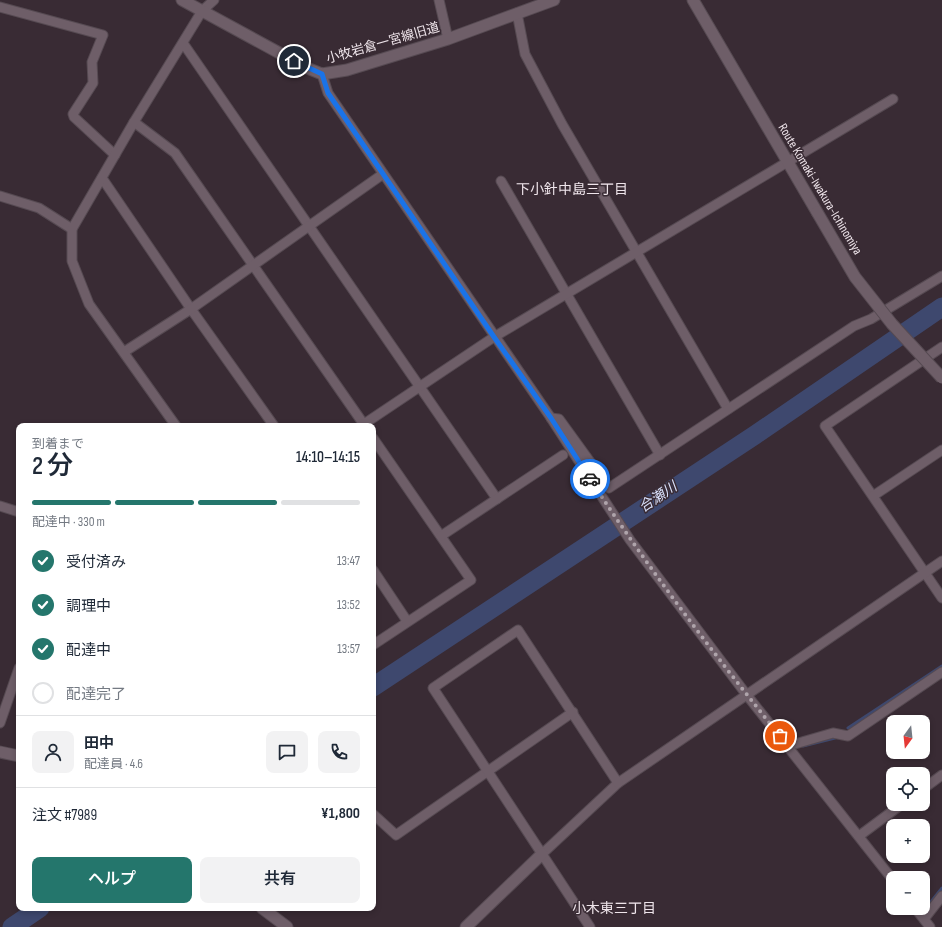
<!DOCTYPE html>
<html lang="ja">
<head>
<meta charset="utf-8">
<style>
	:root { --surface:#fff; --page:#f2f2f3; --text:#1f2937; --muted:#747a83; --line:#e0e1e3; --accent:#24766c }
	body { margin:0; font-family:"Sofia Sans Condensed","Noto Sans JP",sans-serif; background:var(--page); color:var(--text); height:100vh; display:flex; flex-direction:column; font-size:15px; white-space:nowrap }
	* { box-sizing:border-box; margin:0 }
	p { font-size:13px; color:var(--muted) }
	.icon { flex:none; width:22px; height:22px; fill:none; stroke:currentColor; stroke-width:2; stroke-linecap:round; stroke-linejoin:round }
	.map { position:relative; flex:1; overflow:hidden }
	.details { position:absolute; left:16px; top:423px; width:360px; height:488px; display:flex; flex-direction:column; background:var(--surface); border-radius:8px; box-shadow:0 2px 6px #0003 }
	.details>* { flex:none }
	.needle { width:26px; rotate:195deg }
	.controls { position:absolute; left:886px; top:715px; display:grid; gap:8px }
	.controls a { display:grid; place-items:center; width:44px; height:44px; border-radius:8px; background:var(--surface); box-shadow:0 2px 6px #0003; font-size:20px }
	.pin { position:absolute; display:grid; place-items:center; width:34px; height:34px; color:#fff; margin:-17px; border:2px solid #fff; border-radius:50%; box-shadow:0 1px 4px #0007 }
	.courier { position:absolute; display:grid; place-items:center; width:40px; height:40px; margin:-20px; border:3px solid #1a73e8; border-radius:50%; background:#fff; color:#222; box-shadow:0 1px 5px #0007 }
	.summary em { font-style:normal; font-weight:600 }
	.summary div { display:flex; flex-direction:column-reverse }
	.summary { display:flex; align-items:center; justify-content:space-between; height:68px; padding:0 16px }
	h1 { font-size:26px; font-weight:600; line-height:30px }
	.bar { display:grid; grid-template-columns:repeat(4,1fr); gap:6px 4px; align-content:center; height:48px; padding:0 16px }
	.bar i { height:5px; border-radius:3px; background:var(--line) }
	.bar .on { background:var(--accent) }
	.bar p { grid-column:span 4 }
	.line { display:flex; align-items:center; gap:10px; padding:0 16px; border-top:1px solid var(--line) }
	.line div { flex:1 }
	.round { display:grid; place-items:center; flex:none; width:42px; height:42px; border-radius:8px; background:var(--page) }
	ol { padding:0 16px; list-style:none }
	li { display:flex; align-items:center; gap:12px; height:44px }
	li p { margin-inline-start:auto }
	li .icon { padding:4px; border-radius:50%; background:var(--accent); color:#fff; stroke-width:4 }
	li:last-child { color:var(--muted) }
	li i { width:22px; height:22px; border:2px solid var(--line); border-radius:50% }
	.button { display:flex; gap:8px; margin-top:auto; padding:8px 16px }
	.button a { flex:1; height:46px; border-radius:8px; background:var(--accent); color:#fff; font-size:16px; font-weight:600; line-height:46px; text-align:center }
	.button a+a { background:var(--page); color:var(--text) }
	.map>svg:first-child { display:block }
</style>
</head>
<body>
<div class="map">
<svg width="942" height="927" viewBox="0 0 942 927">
	<rect width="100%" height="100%" fill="#392b34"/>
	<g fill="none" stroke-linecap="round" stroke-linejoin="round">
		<g stroke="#3e486e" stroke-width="3">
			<polyline points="848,728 942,666"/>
			<polyline points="803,746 835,738"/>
			<polyline points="926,908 942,888"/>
		</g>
		<g stroke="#3e486e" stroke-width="19">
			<polyline points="373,687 755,435 942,307"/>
			<polyline points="12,927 40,908"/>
		</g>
		<g stroke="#564a52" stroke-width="11">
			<g id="minor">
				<polyline points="439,0 448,39"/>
				<polyline points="0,7 103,35 92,62 93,83 73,114 74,117 115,155"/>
				<polyline points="517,13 525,54 562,124 728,409"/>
				<polyline points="183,43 497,499"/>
				<polyline points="322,74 328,93 551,418 630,540 746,694 893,880"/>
				<polyline points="134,122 175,153 365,426"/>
				<polyline points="102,178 191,309 274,426"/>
				<polyline points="501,181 660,455"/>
				<polyline points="0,196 39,208 72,229"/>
				<polyline points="942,347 825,426 942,598"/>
				<polyline points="124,352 191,309 383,174"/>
				<polyline points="551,418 559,419 609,488 854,326 871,319 942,276"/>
				<polyline points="176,426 89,304 72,261 72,229 134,122 202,11 214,0"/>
				<polyline points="361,426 494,337 893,99"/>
				<polyline points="373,438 471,580 373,645"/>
				<polyline points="873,496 942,450"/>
				<polyline points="0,506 19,512"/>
				<polyline points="441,536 563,455"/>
				<polyline points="373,570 407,621"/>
				<polyline points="0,723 19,668"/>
				<polyline points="788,746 833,733 848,736 942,672"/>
				<polyline points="923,789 942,775"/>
				<polyline points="373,814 396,835 573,712"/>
				<polyline points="859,836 902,804"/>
				<polyline points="542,854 618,783 942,561"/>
				<polyline points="915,908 930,927"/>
				<polyline points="924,919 942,896"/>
				<polyline points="590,927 433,688 518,630 618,783"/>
			</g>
		</g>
		<g stroke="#564a52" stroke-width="13">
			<g id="tertiary">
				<polyline points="182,0 307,68 322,74 347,70 448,39 554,0"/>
				<polyline points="0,752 19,756"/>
				<polyline points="262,908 287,927"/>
				<polyline points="466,927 542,854"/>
			</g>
		</g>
		<g stroke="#564a52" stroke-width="13">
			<polyline id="secondary" points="693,0 817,212"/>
		</g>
		<use href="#minor" stroke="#6e5e68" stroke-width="9"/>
		<use href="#tertiary" stroke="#6e5e68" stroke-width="11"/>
		<use href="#secondary" stroke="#6e5e68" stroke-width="11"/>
		<g stroke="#564a52" stroke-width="13" stroke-linecap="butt">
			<polyline id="secondary-bridge" points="817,212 855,277 892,324 942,378"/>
		</g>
		<use href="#secondary-bridge" stroke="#6e5e68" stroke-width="11"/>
	</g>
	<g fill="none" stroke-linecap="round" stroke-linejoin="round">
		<path stroke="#afa4ab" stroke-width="4" stroke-dasharray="0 7.2" d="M590,479C648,568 713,653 780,736"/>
		<polyline stroke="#1a73e8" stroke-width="5" points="294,61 322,74 328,93 494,337 551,418 590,479"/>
	</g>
	<g text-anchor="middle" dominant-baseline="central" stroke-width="3" stroke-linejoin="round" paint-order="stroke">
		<g font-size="13" fill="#efe5eb" stroke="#392b34">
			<text transform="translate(383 43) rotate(-16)">小牧岩倉一宮線旧道</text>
			<text transform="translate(820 189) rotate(59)">Route Komaki-Iwakura-Ichinomiya</text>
		</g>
		<g font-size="14" fill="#efe5eb" stroke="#392b34">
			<text x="572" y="189">下小針中島三丁目</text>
			<text x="614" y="908">小木東三丁目</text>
		</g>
		<g font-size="14" font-style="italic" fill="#dae2fd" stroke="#392b34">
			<text transform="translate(658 497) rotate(-34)">合瀬川</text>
		</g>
	</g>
</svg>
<div class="controls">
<a><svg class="needle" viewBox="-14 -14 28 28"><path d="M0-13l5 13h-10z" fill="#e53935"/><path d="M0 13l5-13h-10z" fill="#747a83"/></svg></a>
<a><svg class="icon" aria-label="locate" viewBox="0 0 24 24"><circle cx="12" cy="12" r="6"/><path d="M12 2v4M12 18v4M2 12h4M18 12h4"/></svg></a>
<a>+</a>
<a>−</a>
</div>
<div class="pin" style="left:780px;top:736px;background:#ea580c"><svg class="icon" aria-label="bag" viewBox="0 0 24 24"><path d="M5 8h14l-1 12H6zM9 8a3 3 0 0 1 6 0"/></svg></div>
<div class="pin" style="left:294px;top:61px;background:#1f2937"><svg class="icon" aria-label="home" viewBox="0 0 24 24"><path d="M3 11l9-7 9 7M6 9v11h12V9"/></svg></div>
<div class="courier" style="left:590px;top:479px"><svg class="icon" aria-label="car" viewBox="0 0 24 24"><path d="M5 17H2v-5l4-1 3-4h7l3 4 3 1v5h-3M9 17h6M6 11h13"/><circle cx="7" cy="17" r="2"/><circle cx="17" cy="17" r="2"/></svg></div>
<section class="details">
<div class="summary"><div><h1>2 分</h1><p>到着まで</p></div><em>14:10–14:15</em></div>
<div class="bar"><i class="on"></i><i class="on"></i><i class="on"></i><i></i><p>配達中 · 330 m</p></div>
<ol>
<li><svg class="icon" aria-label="check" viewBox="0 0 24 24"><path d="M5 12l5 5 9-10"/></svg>受付済み<p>13:47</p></li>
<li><svg class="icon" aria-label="check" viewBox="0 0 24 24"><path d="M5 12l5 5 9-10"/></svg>調理中<p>13:52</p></li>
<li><svg class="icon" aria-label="check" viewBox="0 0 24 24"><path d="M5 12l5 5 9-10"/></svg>配達中<p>13:57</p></li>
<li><i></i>配達完了</li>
</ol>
<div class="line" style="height:72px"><a class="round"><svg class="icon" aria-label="person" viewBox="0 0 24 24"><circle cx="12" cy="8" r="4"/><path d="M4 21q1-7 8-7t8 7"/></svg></a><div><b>田中</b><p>配達員 · 4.6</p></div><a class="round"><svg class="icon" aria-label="chat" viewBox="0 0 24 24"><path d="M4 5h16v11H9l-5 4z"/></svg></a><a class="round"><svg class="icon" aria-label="phone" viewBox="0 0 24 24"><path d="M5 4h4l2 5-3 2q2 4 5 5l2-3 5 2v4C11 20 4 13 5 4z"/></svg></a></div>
<div class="line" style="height:52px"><div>注文 #7989</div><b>¥1,800</b></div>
<div class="button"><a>ヘルプ</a><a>共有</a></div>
</section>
</div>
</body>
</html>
